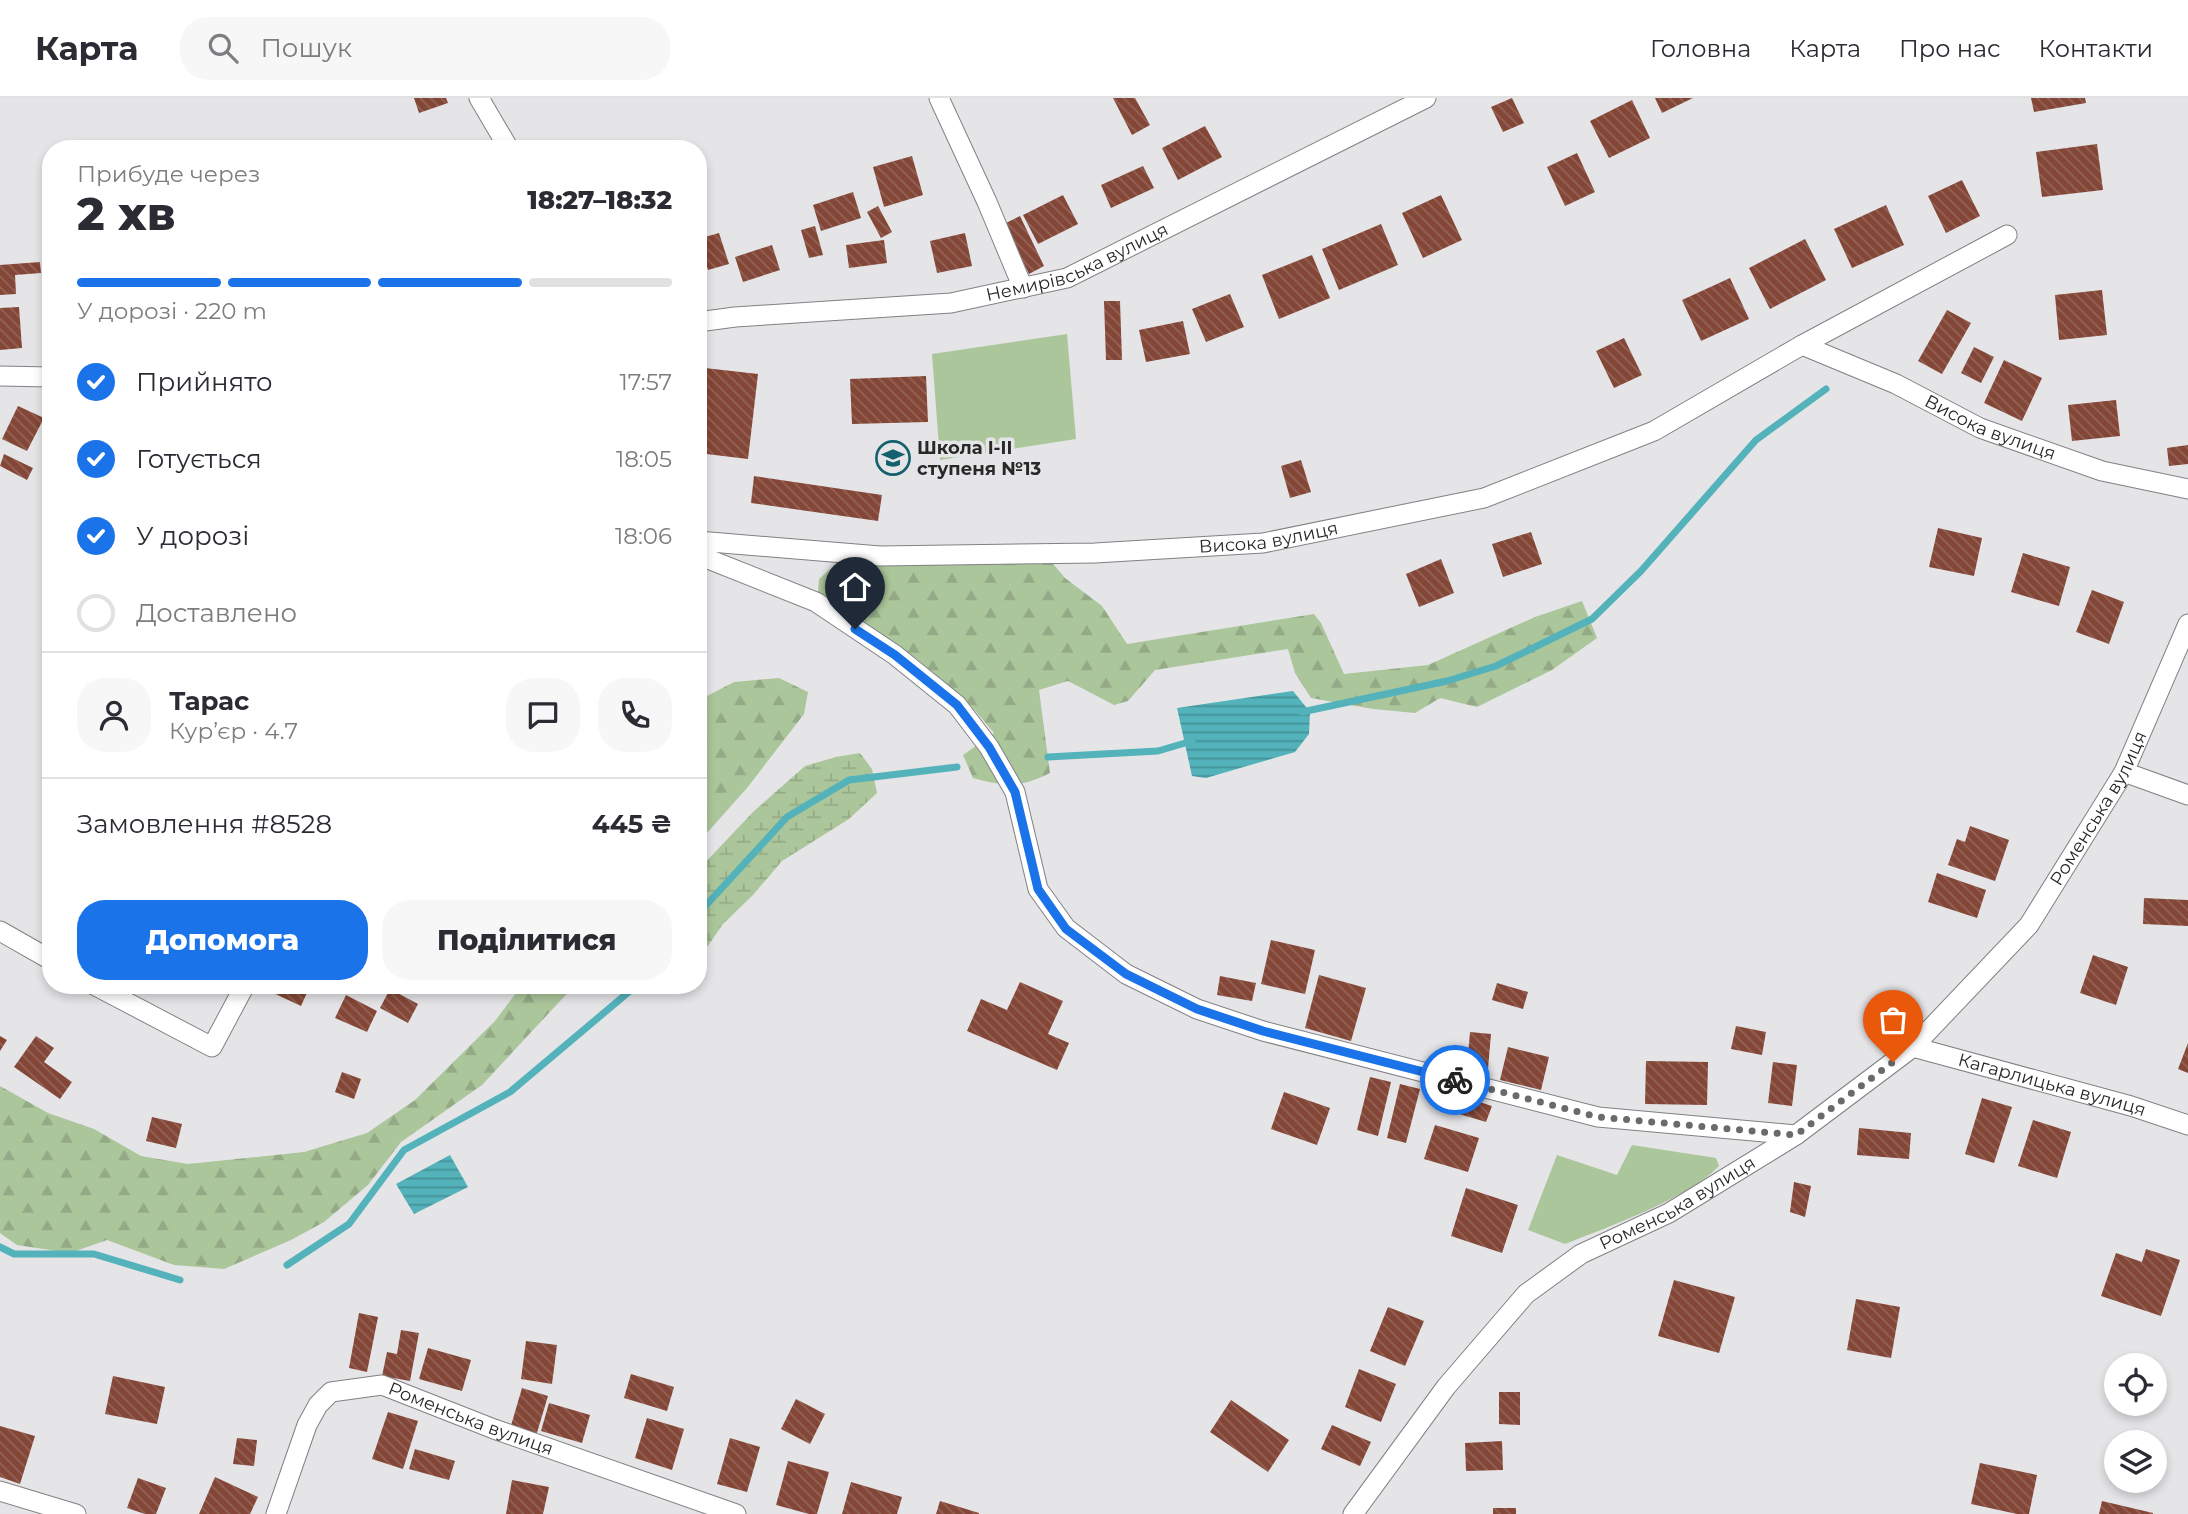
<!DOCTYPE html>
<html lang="uk">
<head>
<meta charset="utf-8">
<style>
	:root { --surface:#fff; --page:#f7f7f7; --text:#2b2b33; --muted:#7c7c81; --line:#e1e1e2; --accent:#1a73e8 }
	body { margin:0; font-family:Montserrat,sans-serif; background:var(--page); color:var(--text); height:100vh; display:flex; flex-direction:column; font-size:26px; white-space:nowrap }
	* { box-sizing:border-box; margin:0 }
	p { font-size:23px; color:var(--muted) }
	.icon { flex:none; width:38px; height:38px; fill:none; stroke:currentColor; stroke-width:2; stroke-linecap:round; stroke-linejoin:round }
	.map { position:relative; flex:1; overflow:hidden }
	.panel { position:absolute; left:42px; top:42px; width:665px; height:854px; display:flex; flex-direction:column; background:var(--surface); border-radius:28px; box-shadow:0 4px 10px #0003 }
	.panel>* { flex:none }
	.fabs { position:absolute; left:2104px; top:1255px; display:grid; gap:14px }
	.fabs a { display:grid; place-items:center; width:63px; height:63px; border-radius:50%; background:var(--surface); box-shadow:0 4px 10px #0003; font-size:35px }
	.pin { position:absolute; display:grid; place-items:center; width:60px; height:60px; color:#fff; margin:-72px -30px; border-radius:50% 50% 50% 0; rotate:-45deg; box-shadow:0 0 7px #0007 }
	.pin .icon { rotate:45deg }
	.courier { position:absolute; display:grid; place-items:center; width:70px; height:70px; margin:-35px; border:5px solid #1a73e8; border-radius:50%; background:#fff; color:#222; box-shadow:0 2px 9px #0007 }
	.headline em { font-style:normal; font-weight:800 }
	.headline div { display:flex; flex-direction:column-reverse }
	.headline { display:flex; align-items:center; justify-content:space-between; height:119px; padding:0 35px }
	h1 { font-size:46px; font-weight:800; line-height:52px }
	.bar { display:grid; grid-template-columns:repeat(4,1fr); gap:10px 7px; align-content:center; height:84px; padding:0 35px }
	.bar i { height:9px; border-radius:5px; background:var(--line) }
	.bar .active { background:var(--accent) }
	.bar p { grid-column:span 4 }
	.line { display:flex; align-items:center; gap:18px; padding:0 35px; border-top:2px solid var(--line) }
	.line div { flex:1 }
	.round { display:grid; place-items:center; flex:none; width:74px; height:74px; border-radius:28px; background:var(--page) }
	ol { padding:0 35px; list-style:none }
	li { display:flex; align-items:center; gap:21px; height:77px }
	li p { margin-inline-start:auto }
	li .icon { padding:7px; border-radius:50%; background:var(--accent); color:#fff; stroke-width:4 }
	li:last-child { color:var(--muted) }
	li i { width:38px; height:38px; border:4px solid var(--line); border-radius:50% }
	.primary-button { display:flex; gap:14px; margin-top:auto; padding:14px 35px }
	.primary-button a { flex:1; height:80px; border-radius:28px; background:var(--accent); color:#fff; font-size:28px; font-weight:800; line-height:80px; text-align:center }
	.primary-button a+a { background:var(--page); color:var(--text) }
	header { display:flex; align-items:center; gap:42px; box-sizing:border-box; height:98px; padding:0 35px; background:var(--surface); border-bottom:2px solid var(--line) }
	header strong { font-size:33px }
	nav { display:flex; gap:38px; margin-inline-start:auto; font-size:24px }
	.search { width:490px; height:63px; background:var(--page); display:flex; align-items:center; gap:18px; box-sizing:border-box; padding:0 24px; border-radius:28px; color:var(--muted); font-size:26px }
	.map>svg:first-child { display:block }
</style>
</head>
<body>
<header>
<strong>Карта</strong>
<div class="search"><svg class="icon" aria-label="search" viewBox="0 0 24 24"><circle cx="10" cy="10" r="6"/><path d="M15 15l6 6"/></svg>Пошук</div>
<nav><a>Головна</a><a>Карта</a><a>Про нас</a><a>Контакти</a></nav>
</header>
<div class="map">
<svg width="2188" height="1416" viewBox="0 0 2188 1416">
	<defs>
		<pattern id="forest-firs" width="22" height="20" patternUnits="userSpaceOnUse" patternTransform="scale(1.75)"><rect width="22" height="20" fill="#acc69b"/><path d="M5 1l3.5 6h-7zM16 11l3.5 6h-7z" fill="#94aa86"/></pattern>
		<pattern id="wetland-marsh" width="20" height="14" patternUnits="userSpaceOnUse" patternTransform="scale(1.75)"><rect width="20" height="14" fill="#acc69b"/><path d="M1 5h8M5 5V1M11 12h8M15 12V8" fill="none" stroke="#94aa86"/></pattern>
		<pattern id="water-rules" width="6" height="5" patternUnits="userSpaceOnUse" patternTransform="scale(1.75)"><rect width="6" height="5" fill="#53b2ba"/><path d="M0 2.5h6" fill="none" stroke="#459197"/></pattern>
		<pattern id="building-back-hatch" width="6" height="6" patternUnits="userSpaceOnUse" patternTransform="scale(1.75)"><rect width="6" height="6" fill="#844636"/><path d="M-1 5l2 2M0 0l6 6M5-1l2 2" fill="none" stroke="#926458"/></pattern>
	</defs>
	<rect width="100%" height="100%" fill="#e5e5e8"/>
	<g fill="#acc69b">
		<polygon points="1067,236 1076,341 940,362 932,256"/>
		<path d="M1632,1047L1716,1060L1719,1068C1689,1100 1608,1129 1565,1146L1528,1132L1557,1057L1617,1077Z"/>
	</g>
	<g fill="url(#forest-firs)">
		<path d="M1049,461L1065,480L1102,508L1127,546L1314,516L1321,525L1344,576L1428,567L1535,519L1582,503L1597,540L1552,572L1477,609L1440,600L1415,615L1373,611L1311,600L1295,575L1288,551L1155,572L1128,603L1114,607L1068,583L1039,592L1050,675C1020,690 1006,689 973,680L963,657L994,635L966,602L917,561L818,494L819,481L837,465L940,466Z"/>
		<polygon points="779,580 808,594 804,616 747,690 698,745 698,651 704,638 705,599 734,584"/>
		<polygon points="522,887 575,887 482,987 401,1044 368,1087 324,1124 291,1142 224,1171 174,1167 107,1142 70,1155 17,1147 0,1135 0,988 48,1015 94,1031 141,1058 188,1066 304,1054 367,1035 415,1002 495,923"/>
	</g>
	<polygon fill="url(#wetland-marsh)" points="860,655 872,671 877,695 849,721 782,763 753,797 723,826 705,852 698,847 699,771 754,713 805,668 836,659"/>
	<g fill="url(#water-rules)">
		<polygon points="1293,593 1310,614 1309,636 1295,654 1206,680 1192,678 1177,610"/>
		<polygon points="450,1057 468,1089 414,1116 396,1086"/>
	</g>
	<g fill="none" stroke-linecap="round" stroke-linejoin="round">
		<g stroke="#53b2ba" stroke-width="7">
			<polyline points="1302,614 1447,583 1496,568 1592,521 1641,473 1756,342 1826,291"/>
			<polyline points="1048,659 1158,653 1192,643"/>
			<polyline points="698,816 787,719 849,682 957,669"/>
			<polyline points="0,1149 14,1156 94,1156 180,1182"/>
			<polyline points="287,1167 349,1126 404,1052 510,994 637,887"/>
		</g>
	</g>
	<g fill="url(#building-back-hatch)">
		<polygon points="414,0 446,0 448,5 419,15"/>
		<polygon points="1113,0 1135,0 1150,27 1132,37"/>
		<polygon points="1512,0 1524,25 1503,34 1491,9"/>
		<polygon points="1655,0 1693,0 1662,15"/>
		<polygon points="2031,0 2085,0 2086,5 2034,14"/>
		<polygon points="1632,2 1650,40 1609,60 1590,23"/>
		<polygon points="1205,28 1222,59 1178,82 1162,50"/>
		<polygon points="454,42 456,51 417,51 417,49"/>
		<polygon points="2097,46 2103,92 2042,99 2036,54"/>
		<polygon points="1577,55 1595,94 1565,108 1547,69"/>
		<polygon points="912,58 923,97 884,109 873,69"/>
		<polygon points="1143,68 1154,90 1111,110 1101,87"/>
		<polygon points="1962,82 1980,118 1946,135 1928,98"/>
		<polygon points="853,94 861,120 821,133 813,107"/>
		<polygon points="1063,97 1078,126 1038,146 1023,117"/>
		<polygon points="1441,97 1462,142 1423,160 1402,115"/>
		<polygon points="1886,107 1904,147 1852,170 1834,131"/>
		<polygon points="878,108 892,134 881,140 867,114"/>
		<polygon points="1020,118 1044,168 1029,176 1004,126"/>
		<polygon points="1381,126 1398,167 1339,192 1322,151"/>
		<polygon points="815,128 823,157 809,160 801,132"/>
		<polygon points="719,135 729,166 708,172 698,141"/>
		<polygon points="965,135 972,168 937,175 930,143"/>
		<polygon points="1805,141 1826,182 1770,211 1749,170"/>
		<polygon points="884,142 887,165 849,170 846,147"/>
		<polygon points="772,147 780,172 743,184 735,159"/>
		<polygon points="1312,157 1330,200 1279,221 1262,177"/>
		<polygon points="40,164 41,175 15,177 16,196 0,197 0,167"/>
		<polygon points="1730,180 1749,221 1701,243 1682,202"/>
		<polygon points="2102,192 2107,237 2059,242 2055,197"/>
		<polygon points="1230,196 1244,229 1206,244 1192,211"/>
		<polygon points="1104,203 1120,203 1122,262 1106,262"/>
		<polygon points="19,209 22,250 0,252 0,210"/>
		<polygon points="1947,212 1971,225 1942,276 1918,263"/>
		<polygon points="1183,223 1190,256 1146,264 1139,232"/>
		<polygon points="1624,240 1642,277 1614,290 1596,253"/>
		<polygon points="1974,249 1994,259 1981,285 1961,275"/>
		<polygon points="2004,262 2042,280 2022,323 1984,305"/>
		<polygon points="705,270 758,276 748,361 698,355 698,311"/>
		<polygon points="926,278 928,324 852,326 850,281"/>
		<polygon points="2116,302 2120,338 2072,343 2068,307"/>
		<polygon points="18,308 44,320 27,353 2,341"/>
		<polygon points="2188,347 2188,366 2169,368 2167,350"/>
		<polygon points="4,356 33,370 27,382 0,368"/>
		<polygon points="1301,362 1311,394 1290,400 1281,368"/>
		<polygon points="754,378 882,397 878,423 751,405"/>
		<polygon points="1938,430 1982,440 1974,478 1929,469"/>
		<polygon points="1531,434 1542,466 1503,479 1492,446"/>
		<polygon points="2023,455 2070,469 2059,508 2011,494"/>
		<polygon points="1441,461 1454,495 1419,509 1406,476"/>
		<polygon points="2092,492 2124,504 2109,546 2076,534"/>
		<polygon points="1970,728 2009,742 1995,783 1948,767 1957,741 1965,744"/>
		<polygon points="1937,775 1986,792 1977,820 1928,804"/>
		<polygon points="2144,800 2188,802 2188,828 2143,826"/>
		<polygon points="1271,842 1315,852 1305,896 1261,886"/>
		<polygon points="2093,857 2128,869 2116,907 2080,895"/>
		<polygon points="1319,877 1366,890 1351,943 1305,930"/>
		<polygon points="1220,878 1256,885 1252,903 1217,897"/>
		<polygon points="1020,884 1063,903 1048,936 1069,945 1057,972 967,933 981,901 1007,912"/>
		<polygon points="1497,885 1528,894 1523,911 1492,902"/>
		<polygon points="274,887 308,887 310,888 301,908 271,894"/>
		<polygon points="390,891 418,906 408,925 380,910"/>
		<polygon points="346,897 377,913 367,934 335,920"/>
		<polygon points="1736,928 1766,934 1762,957 1731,951"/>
		<polygon points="1470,934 1491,936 1488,971 1467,969"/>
		<polygon points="0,938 7,942 0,953"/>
		<polygon points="36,938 54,950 44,964 72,984 60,1001 14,969"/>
		<polygon points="2188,945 2188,975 2178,971"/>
		<polygon points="1508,949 1549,959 1541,992 1500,982"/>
		<polygon points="1646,963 1708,964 1707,1007 1645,1006"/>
		<polygon points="1773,964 1797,967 1792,1008 1768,1005"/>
		<polygon points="342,974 361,981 354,1001 335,994"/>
		<polygon points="1370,979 1391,984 1378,1038 1357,1032"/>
		<polygon points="1400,986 1420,991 1406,1045 1387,1040"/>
		<polygon points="1284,994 1330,1010 1317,1047 1271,1031"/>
		<polygon points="1461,998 1492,1008 1486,1024 1456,1015"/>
		<polygon points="1982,1000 2012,1009 1994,1065 1965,1056"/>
		<polygon points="152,1019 182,1026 176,1050 146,1043"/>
		<polygon points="2033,1022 2071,1034 2057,1080 2018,1068"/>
		<polygon points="1435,1027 1479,1040 1468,1074 1424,1061"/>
		<polygon points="1859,1030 1911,1035 1909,1061 1857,1057"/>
		<polygon points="1794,1084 1811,1088 1805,1119 1790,1114"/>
		<polygon points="1466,1090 1518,1107 1502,1155 1451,1138"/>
		<polygon points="2146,1151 2180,1162 2161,1218 2101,1198 2116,1155 2142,1164"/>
		<polygon points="1674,1182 1735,1199 1719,1255 1658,1238"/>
		<polygon points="1856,1201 1900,1209 1891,1260 1847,1252"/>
		<polygon points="1388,1209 1424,1223 1405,1268 1370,1253"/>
		<polygon points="359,1215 378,1219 367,1274 349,1270"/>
		<polygon points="401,1232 419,1235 410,1283 382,1278 387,1254 397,1256"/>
		<polygon points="526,1243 557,1247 552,1286 521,1281"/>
		<polygon points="428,1250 471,1262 462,1293 419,1281"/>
		<polygon points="1359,1271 1396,1286 1381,1324 1345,1309"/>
		<polygon points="631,1276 674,1289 667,1313 624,1300"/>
		<polygon points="113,1278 165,1289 157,1326 105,1316"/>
		<polygon points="522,1290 548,1298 536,1338 510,1331"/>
		<polygon points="1499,1294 1520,1294 1520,1327 1499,1326"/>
		<polygon points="796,1301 825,1316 810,1346 781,1331"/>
		<polygon points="1231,1302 1289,1342 1268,1374 1210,1334"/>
		<polygon points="549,1305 590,1317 582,1345 541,1333"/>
		<polygon points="388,1314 418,1323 403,1371 372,1361"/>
		<polygon points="647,1320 684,1331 672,1372 635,1360"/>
		<polygon points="1332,1327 1371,1344 1360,1368 1321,1351"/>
		<polygon points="0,1328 35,1338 20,1386 0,1379"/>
		<polygon points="237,1340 257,1342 254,1368 233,1366"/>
		<polygon points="730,1340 760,1349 747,1394 717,1386"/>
		<polygon points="1502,1343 1503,1372 1466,1373 1465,1345"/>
		<polygon points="415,1351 455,1363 449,1382 409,1371"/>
		<polygon points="788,1363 829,1374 817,1416 809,1416 776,1407"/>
		<polygon points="1980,1365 2037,1377 2029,1416 2017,1416 1971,1406"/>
		<polygon points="215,1379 258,1399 250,1416 199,1416"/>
		<polygon points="138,1380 166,1390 156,1416 145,1416 127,1410"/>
		<polygon points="512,1382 549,1389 543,1416 506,1416"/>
		<polygon points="851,1384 902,1399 897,1416 842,1416"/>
		<polygon points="940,1403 979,1415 979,1416 936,1416"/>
		<polygon points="2102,1403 2153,1415 2153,1416 2099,1416"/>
		<rect x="1493" y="1410" width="23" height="6"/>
	</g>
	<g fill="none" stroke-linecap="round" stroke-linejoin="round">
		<g stroke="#818184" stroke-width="21">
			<g id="minor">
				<polyline points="479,0 509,51"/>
				<polyline points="939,0 987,104 1023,190"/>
				<path id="s1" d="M698,224L735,219L951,205L1067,180L1426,0"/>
				<path id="s2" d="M1802,247L1896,286L1980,330L2102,373L2188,391"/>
				<polyline points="0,278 51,279"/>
				<path id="s3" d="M698,443L880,458L1095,455L1263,445L1484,400L1654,333L1802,247L2007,137"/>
				<polyline points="698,457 816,504 895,557 957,607 989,649 1015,694 1038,791 1066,830 1126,876 1197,911 1263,933 1598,1019 1796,1037"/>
				<polyline points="2124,674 2188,697"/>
				<polyline points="0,833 51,862"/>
				<polyline points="94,887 212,949 245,887"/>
				<path id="s4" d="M1913,949L2131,1008L2188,1027"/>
				<polyline points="0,1393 76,1416"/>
				<path id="s5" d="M276,1416L307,1327L318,1307L331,1294L382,1287L494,1331L736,1416"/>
				<path id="s6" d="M1353,1416L1446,1289L1526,1196L1581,1156L1669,1115L1796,1037L1913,949L2029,827L2124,674L2188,526"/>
			</g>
		</g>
		<use href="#minor" stroke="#fff" stroke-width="19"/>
	</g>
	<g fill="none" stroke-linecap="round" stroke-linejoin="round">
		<polyline stroke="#6a6a6c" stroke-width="7" stroke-dasharray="0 12.6" points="1455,982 1598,1019 1796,1037 1893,964"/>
		<polyline stroke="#1a73e8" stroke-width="9" points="855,531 895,557 957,607 989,649 1015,694 1038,791 1066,831 1126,876 1197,911 1263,933 1455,982"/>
	</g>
	<defs>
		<g id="school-ring" transform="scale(1.75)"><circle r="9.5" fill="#e5e5e8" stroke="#14606c" stroke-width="1.5"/><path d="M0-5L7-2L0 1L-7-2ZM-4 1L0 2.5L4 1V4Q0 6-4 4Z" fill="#14606c"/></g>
	</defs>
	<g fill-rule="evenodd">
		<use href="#school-ring" x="893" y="360"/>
	</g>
	<g text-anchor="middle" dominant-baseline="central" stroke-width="7" stroke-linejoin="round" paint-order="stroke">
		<g font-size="18" fill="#282829" stroke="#e5e5e8">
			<text stroke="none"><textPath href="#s1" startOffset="387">Немирівська вулиця</textPath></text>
			<text stroke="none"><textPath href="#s2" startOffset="206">Висока вулиця</textPath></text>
			<text stroke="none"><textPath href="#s3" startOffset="572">Висока вулиця</textPath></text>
			<text stroke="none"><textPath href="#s6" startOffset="1045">Роменська вулиця</textPath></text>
			<text stroke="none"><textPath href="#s4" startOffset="144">Кагарлицька вулиця</textPath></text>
			<text stroke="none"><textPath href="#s6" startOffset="457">Роменська вулиця</textPath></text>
			<text stroke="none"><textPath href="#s5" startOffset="282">Роменська вулиця</textPath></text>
		</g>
		<g font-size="18" font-weight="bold" fill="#282829" stroke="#e5e5e8" text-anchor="start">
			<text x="917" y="350">Школа I-II<tspan x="917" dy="21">ступеня №13</tspan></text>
		</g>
	</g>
</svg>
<div class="fabs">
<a><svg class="icon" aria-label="locate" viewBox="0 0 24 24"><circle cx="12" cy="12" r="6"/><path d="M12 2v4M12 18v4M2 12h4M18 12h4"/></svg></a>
<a><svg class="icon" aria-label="layers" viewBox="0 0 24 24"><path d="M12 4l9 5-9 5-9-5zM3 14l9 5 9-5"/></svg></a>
</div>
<div class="pin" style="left:1893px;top:964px;background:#ea580c"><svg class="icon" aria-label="bag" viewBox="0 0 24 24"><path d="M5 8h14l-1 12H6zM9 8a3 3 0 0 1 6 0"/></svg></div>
<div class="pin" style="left:855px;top:531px;background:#1f2937"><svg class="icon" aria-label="home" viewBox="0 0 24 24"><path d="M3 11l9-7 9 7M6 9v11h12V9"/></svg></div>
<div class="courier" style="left:1455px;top:982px"><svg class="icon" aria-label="bike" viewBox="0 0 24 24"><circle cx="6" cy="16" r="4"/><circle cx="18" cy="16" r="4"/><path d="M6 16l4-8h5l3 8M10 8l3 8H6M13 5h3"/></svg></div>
<section class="panel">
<div class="headline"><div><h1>2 хв</h1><p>Прибуде через</p></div><em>18:27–18:32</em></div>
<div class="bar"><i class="active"></i><i class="active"></i><i class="active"></i><i></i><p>У дорозі · 220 m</p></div>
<ol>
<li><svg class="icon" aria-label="check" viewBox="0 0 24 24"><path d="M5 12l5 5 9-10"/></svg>Прийнято<p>17:57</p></li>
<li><svg class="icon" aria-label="check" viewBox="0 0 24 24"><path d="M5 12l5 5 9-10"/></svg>Готується<p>18:05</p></li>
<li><svg class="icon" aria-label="check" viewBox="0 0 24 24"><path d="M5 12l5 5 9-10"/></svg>У дорозі<p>18:06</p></li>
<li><i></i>Доставлено</li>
</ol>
<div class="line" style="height:126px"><a class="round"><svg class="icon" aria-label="person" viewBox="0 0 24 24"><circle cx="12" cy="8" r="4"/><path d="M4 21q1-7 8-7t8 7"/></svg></a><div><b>Тарас</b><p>Кур’єр · 4.7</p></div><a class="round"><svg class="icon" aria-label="chat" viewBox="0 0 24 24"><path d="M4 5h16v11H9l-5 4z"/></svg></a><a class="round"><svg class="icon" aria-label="phone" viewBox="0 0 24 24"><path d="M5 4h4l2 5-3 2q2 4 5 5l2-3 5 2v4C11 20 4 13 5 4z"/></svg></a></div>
<div class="line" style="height:91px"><div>Замовлення #8528</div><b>445 ₴</b></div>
<div class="primary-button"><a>Допомога</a><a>Поділитися</a></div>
</section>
</div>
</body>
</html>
